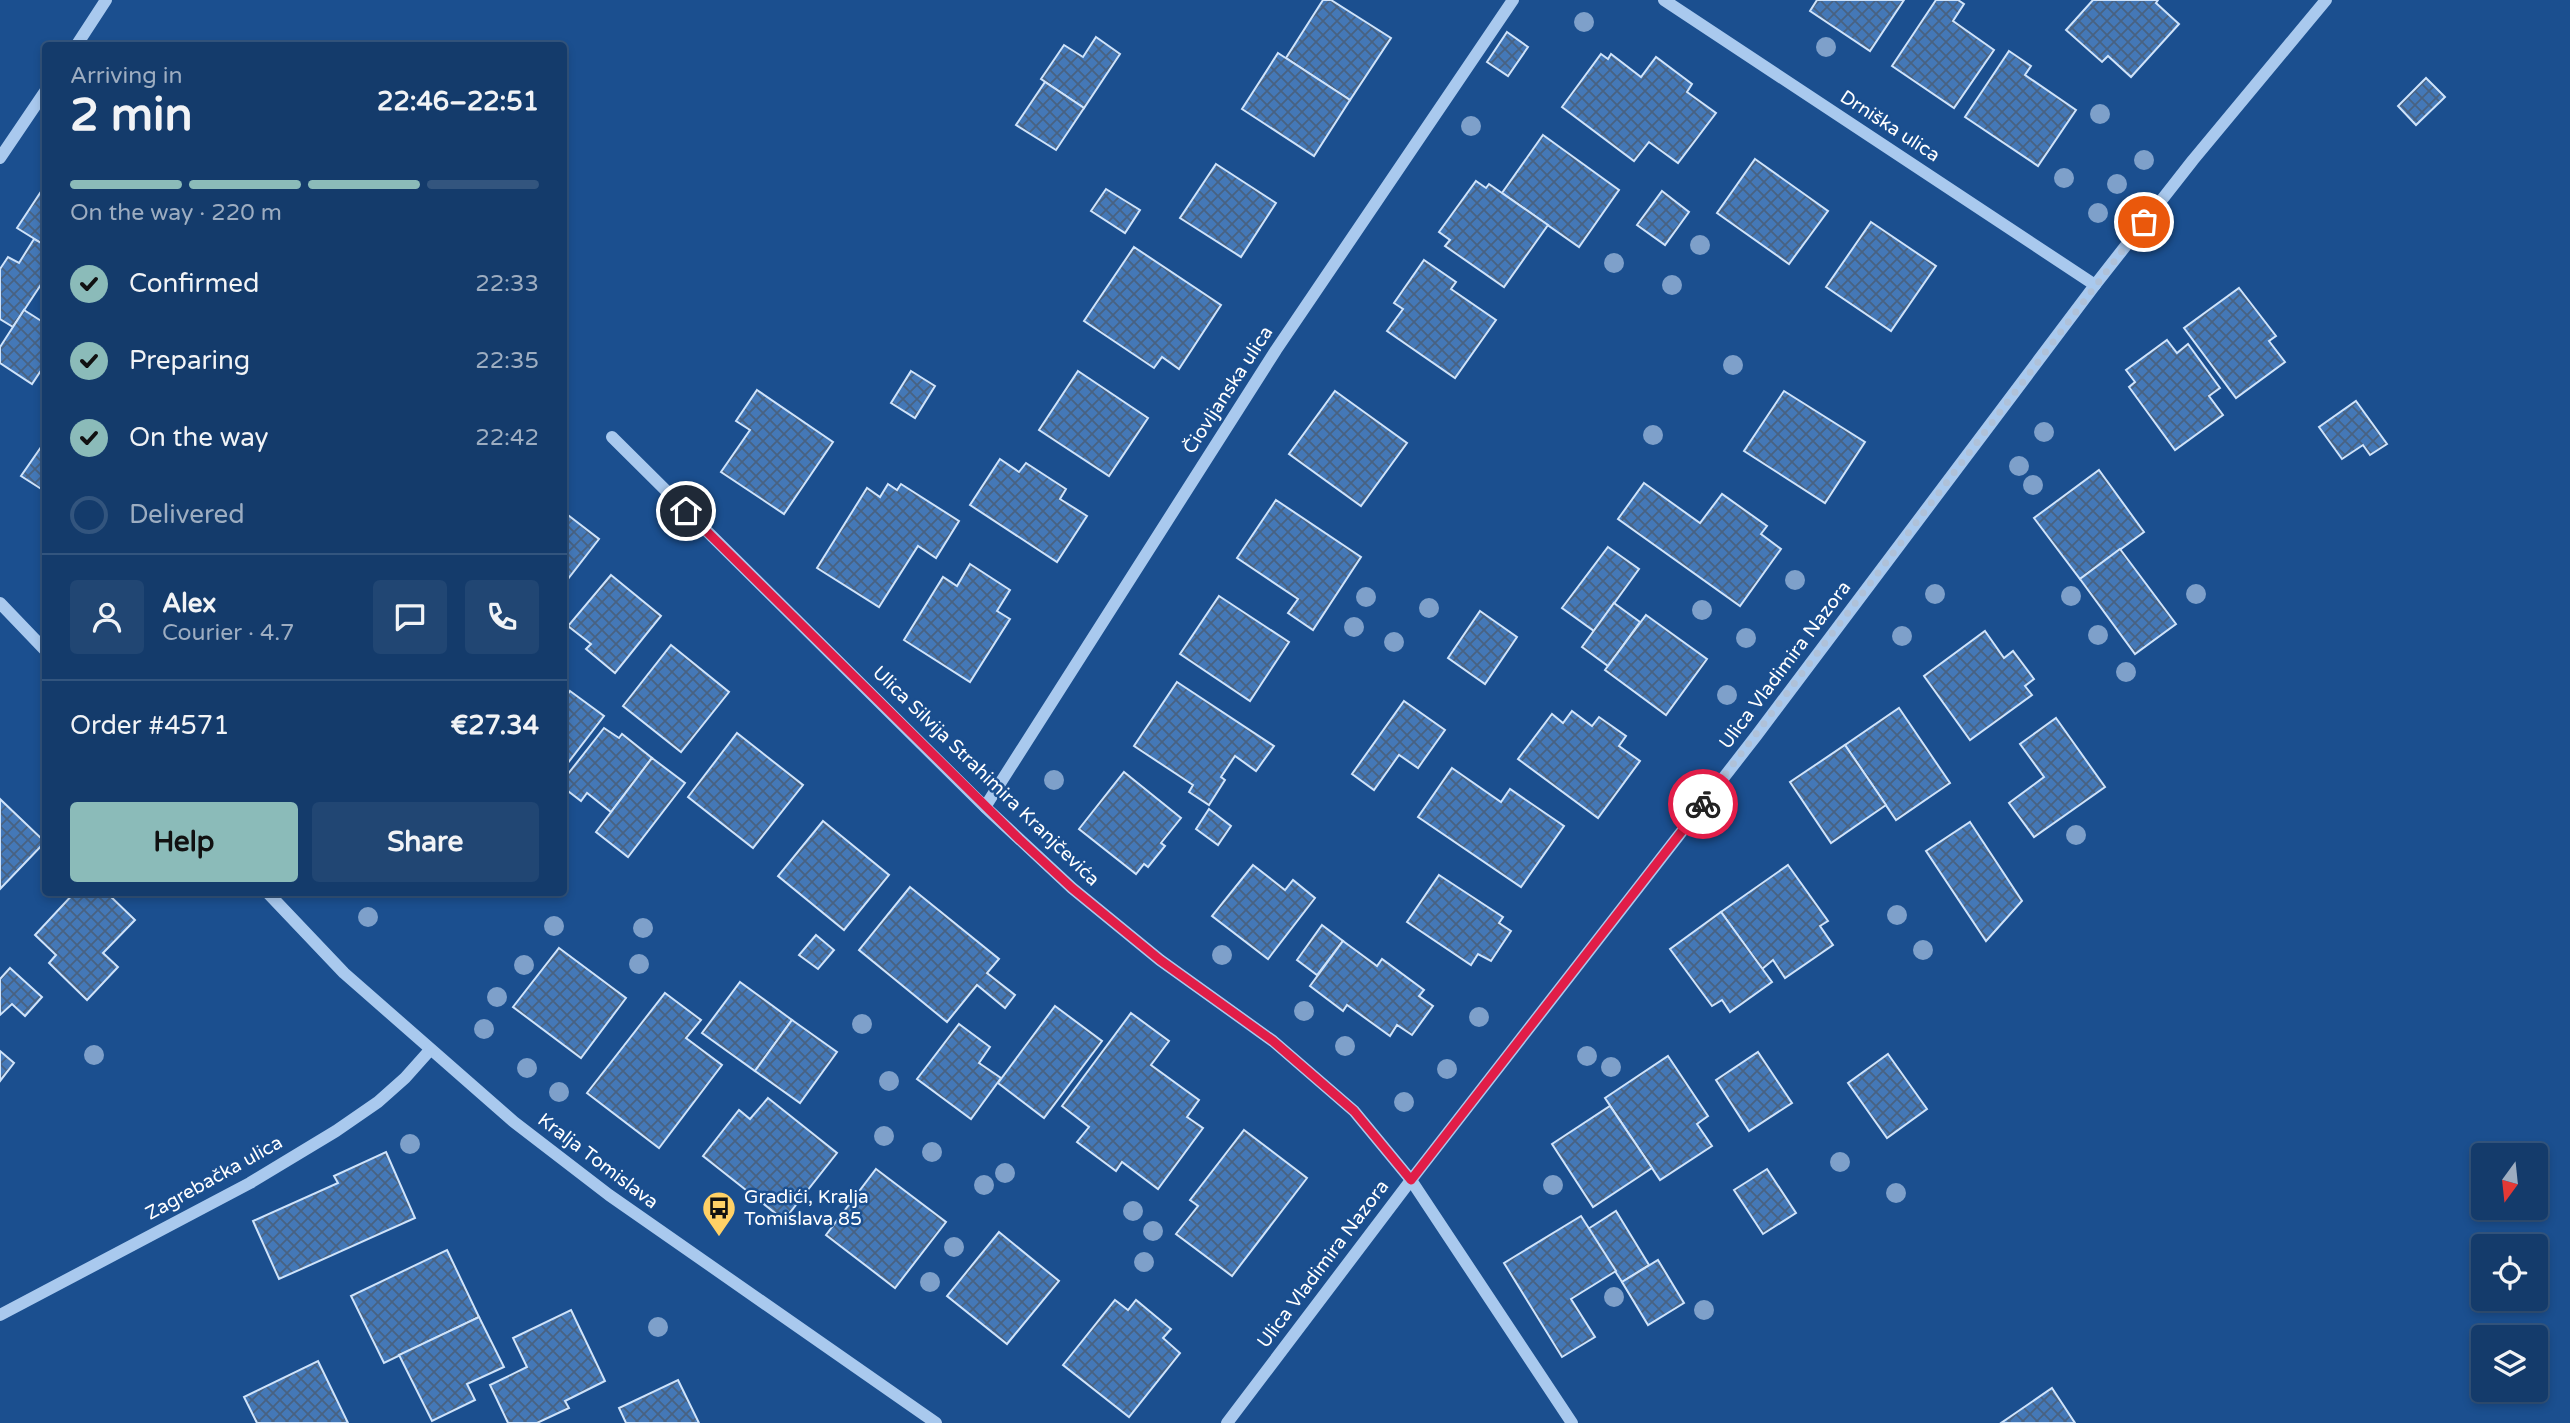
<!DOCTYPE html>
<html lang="en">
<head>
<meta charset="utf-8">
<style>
	:root { --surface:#143b6b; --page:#214673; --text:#f1f3f6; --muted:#9dadc1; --line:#33557e; --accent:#8bbbb9 }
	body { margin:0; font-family:"Varela Round",sans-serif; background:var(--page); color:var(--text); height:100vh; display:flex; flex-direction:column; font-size:26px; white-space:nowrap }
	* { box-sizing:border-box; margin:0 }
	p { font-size:23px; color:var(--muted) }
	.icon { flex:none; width:38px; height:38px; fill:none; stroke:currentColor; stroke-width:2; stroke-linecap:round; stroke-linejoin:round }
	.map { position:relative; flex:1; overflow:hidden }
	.panel { position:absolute; left:42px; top:42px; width:525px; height:854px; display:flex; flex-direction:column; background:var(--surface); border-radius:7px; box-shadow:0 4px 10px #0003,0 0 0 2px var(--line) }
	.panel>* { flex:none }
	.needle { width:46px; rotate:195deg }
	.tools { position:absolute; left:2471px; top:1143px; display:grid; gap:14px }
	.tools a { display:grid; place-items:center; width:77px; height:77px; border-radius:7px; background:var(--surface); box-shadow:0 4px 10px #0003,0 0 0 2px var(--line); font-size:35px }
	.pin { position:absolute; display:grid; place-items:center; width:60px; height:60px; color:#fff; margin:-30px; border:4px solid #fff; border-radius:50%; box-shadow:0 2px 7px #0007 }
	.courier { position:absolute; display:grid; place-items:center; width:70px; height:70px; margin:-35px; border:5px solid #e11d48; border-radius:50%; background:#fff; color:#222; box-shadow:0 2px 9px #0007 }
	.overview em { font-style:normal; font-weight:700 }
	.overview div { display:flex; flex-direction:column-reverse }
	.overview { display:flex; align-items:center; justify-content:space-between; height:119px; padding:0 28px }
	h1 { font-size:46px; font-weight:700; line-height:52px }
	.bar { display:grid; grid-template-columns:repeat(4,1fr); gap:10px 7px; align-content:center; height:84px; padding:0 28px }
	.bar i { height:9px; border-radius:5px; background:var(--line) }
	.bar .on { background:var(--accent) }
	.bar p { grid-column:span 4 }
	.line { display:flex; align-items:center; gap:18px; padding:0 28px; border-top:2px solid var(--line) }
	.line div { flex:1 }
	.round { display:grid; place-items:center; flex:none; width:74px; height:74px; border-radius:7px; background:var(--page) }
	ol { padding:0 28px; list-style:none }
	li { display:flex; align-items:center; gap:21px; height:77px }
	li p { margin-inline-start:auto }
	li .icon { padding:7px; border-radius:50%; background:var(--accent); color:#111; stroke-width:4 }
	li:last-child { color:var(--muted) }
	li i { width:38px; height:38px; border:4px solid var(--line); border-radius:50% }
	.button { display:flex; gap:14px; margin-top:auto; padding:14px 28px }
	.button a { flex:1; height:80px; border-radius:7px; background:var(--accent); color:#111; font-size:28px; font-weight:700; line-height:80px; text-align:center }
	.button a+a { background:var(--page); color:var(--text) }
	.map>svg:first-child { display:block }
</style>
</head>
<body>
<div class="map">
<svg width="2570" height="1423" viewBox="0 0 2570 1423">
	<defs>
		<pattern id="building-cross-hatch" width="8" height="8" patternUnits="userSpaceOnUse" patternTransform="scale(1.75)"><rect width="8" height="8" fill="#4478b7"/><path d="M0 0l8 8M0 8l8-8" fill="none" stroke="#486282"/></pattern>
	</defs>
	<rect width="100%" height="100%" fill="#1b4f8f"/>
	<g fill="url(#building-cross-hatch)" stroke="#cfe3fa" stroke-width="2">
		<polygon points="1323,0 1331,0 1391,38 1350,100 1286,58"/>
		<polygon points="1817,0 1904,0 1870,51 1810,11"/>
		<polygon points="1936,0 1958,0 1964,4 1953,21 1994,50 1954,108 1892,66"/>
		<polygon points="2093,0 2158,0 2156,3 2179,24 2131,77 2108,56 2102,62 2066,30"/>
		<polygon points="1507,32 1528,47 1508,76 1487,62"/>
		<polygon points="1096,37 1120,54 1084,108 1041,79 1064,45 1083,57"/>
		<polygon points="2009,51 2031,66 2025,75 2076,110 2038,166 1965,117"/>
		<polygon points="1278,53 1350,100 1314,156 1242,109"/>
		<polygon points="1601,54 1608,59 1611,54 1641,77 1656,57 1692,84 1687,92 1716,113 1678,163 1649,142 1634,161 1562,107"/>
		<polygon points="2426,78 2445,97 2416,125 2398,106"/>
		<polygon points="1045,82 1084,108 1056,150 1016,125"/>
		<polygon points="1543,135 1619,190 1579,247 1502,193"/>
		<polygon points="1755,159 1828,211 1789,264 1717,213"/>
		<polygon points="1216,164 1276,203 1241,257 1180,218"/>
		<polygon points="1476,181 1486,188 1489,184 1548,225 1504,287 1445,246 1450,240 1439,232"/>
		<polygon points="44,187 46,187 46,246 17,228"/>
		<polygon points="1106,189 1140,210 1125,233 1091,211"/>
		<polygon points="1662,191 1689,212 1665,245 1637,225"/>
		<polygon points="1871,222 1936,266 1891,331 1826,287"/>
		<polygon points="34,239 46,246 46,277 13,327 0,319 0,269 8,257 19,263"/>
		<polygon points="1134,247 1221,305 1179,369 1162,357 1154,368 1084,321"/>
		<polygon points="1424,260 1456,282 1451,289 1496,320 1455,378 1387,331 1403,309 1394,303"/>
		<polygon points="2239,288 2276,336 2269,341 2285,362 2236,398 2184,328"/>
		<polygon points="24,310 46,324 46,363 32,384 0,363 0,347"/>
		<polygon points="2167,340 2177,353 2188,344 2220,388 2209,396 2223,415 2175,450 2129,387 2135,382 2126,370"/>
		<polygon points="911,371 935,386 915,418 891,403"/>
		<polygon points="1078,371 1148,418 1109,476 1039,430"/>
		<polygon points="757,390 833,442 784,514 721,472 750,430 736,421"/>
		<polygon points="1335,391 1407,443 1361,506 1289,454"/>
		<polygon points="1784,391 1865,442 1825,503 1744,451"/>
		<polygon points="2356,401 2387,444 2370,455 2363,445 2342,459 2319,427"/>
		<polygon points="46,440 46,492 21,476"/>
		<polygon points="1000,459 1019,472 1026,463 1066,489 1060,499 1087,516 1057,562 970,505"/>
		<polygon points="2099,470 2144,532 2080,579 2034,518"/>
		<polygon points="1644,483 1700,523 1722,494 1767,526 1761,534 1781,549 1740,606 1618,519"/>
		<polygon points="888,484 897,490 901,484 959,521 936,558 918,546 879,607 817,568 867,488 880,497"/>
		<polygon points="1276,500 1361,557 1313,630 1288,613 1298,599 1237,558"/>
		<polygon points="564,512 599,539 564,584"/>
		<polygon points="1608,547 1639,569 1594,631 1562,608"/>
		<polygon points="2120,549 2176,624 2135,654 2080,579"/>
		<polygon points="970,564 1010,590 997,611 1010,619 970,682 904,640 943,577 957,586"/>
		<polygon points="611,575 661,616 615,673 586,649 591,644 568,626"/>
		<polygon points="1219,596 1289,642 1250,701 1180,654"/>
		<polygon points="1614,603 1640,622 1608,666 1582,647"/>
		<polygon points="1480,611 1517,637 1485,684 1448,658"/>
		<polygon points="1646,615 1707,659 1666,715 1605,670"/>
		<polygon points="1985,631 2004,658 2013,651 2034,679 2025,686 2032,695 1970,740 1924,676"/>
		<polygon points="671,645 729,692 681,752 623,706"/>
		<polygon points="1177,682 1274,746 1256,771 1235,756 1221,777 1225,780 1209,805 1189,792 1193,785 1134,746"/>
		<polygon points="570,691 604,716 564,768 564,699"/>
		<polygon points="1404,701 1445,730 1418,768 1399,755 1374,790 1352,774"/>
		<polygon points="1899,708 1950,783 1896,820 1845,745"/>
		<polygon points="1572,711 1592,726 1599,717 1626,736 1619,746 1640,761 1598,818 1518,759 1552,714 1563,723"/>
		<polygon points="2056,718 2105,787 2034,837 2009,803 2044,777 2020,744"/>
		<polygon points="604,728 619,738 622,734 652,758 611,812 587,793 581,801 564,788 564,779"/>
		<polygon points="737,733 803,785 753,848 688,797"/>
		<polygon points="1845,745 1886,805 1831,843 1790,782"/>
		<polygon points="652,758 685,783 628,857 596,832"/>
		<polygon points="1452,768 1501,802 1510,789 1564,826 1521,887 1418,817"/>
		<polygon points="1124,772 1181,818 1161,843 1165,846 1148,867 1144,864 1136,874 1079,829"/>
		<polygon points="0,799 45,842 0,889"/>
		<polygon points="1209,809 1231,826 1218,845 1196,829"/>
		<polygon points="823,821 889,875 844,930 778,876"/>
		<polygon points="1970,822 2022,901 1986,941 1926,851"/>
		<polygon points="1253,865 1285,890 1293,880 1315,898 1268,959 1212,916"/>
		<polygon points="1788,865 1828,921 1820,926 1833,945 1785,978 1773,960 1762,969 1721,912"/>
		<polygon points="1439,875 1503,917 1499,923 1511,931 1491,961 1478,954 1471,965 1407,922"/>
		<polygon points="910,887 999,959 987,973 1015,995 1005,1008 977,985 947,1022 859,950"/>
		<polygon points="75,892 106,892 135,920 103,953 118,967 87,1000 49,963 56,955 35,935"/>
		<polygon points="1721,912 1772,982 1730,1012 1722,1000 1712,1006 1670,949"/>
		<polygon points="1322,925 1343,941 1317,975 1297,960"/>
		<polygon points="816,935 834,950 818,969 799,955"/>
		<polygon points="1343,941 1377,966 1382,959 1424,990 1419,996 1433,1006 1412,1035 1397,1025 1390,1036 1347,1005 1343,1011 1310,986"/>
		<polygon points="559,948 626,998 581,1058 513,1007"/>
		<polygon points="10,968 42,997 25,1016 12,1004 0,1015 0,979"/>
		<polygon points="740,982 792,1020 755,1071 702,1033"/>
		<polygon points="665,993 701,1020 686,1038 722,1065 659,1148 587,1093"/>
		<polygon points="1055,1006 1102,1041 1044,1118 998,1083"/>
		<polygon points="1131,1013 1169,1041 1151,1065 1199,1100 1187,1117 1203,1128 1158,1189 1122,1162 1116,1171 1077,1142 1089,1127 1062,1106"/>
		<polygon points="792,1020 837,1052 800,1103 755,1071"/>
		<polygon points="959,1024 990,1047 979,1063 1001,1078 971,1119 917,1079"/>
		<polygon points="0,1051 14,1063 0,1081"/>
		<polygon points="1758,1052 1792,1103 1749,1131 1716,1080"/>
		<polygon points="1888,1054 1927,1109 1887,1138 1848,1083"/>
		<polygon points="1668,1056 1708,1116 1697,1124 1712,1146 1660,1180 1605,1098"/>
		<polygon points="768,1098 837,1153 784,1220 703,1156 739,1110 750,1119"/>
		<polygon points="1610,1106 1652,1168 1593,1207 1552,1144"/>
		<polygon points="1244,1130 1307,1178 1232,1276 1176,1234 1198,1206 1190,1200"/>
		<polygon points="386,1152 415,1218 279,1279 253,1221 338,1183 334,1176"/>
		<polygon points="876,1169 946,1222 895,1288 826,1235"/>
		<polygon points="1767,1169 1796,1213 1763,1234 1734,1190"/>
		<polygon points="1616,1211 1649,1265 1622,1282 1588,1229"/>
		<polygon points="1581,1216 1616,1271 1571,1299 1595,1337 1562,1357 1504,1263"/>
		<polygon points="999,1232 1059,1281 1007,1344 947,1296"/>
		<polygon points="447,1250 479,1317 384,1363 351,1296"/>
		<polygon points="1658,1260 1684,1303 1648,1325 1622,1282"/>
		<polygon points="1115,1300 1128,1310 1136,1300 1171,1329 1163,1338 1180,1353 1129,1417 1063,1365"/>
		<polygon points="571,1310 605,1381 565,1401 569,1408 537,1423 508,1423 490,1385 527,1367 513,1338"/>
		<polygon points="479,1317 504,1367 467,1384 475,1400 432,1421 399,1355"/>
		<polygon points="318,1361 348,1423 257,1423 244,1397"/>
		<polygon points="678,1380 699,1423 626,1423 619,1408"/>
		<polygon points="2052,1388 2075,1423 2001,1423"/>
	</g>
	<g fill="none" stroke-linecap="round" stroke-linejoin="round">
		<g stroke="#a9c9ee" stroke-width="12">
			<polyline points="1664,0 2095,285"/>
			<polyline points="76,46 106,0"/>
			<polyline points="0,158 46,90"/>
			<polyline points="612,437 985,807 1072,888 1160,960 1273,1041 1354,1111 1411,1180 1572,1423"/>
			<polyline points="0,603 46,651"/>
			<polyline points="985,807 1276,350 1513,0"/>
			<polyline points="267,892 344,973 514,1122 609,1195 936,1423"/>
			<polyline points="0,1315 250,1183 336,1131 378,1102 405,1078 430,1050"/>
			<polyline points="1227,1423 1411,1180 1756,736 2095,285 2193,160 2326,0"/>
		</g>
	</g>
	<g fill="#7ea0ca">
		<circle cx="1584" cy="22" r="10"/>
		<circle cx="1826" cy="47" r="10"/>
		<circle cx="2100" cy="114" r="10"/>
		<circle cx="1471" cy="126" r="10"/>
		<circle cx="2144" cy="160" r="10"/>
		<circle cx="2064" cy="178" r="10"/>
		<circle cx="2117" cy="184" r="10"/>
		<circle cx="2098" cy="213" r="10"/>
		<circle cx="1700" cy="245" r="10"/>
		<circle cx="1614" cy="263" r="10"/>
		<circle cx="1672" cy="285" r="10"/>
		<circle cx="1733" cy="365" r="10"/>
		<circle cx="2044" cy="432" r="10"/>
		<circle cx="1653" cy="435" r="10"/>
		<circle cx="2019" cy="466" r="10"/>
		<circle cx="2033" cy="485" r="10"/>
		<circle cx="1795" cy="580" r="10"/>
		<circle cx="1935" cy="594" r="10"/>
		<circle cx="2196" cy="594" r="10"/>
		<circle cx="2071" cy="596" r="10"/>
		<circle cx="1366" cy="597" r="10"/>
		<circle cx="1429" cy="608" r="10"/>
		<circle cx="1702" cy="610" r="10"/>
		<circle cx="1354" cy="627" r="10"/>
		<circle cx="2098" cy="635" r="10"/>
		<circle cx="1902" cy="636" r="10"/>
		<circle cx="1746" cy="638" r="10"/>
		<circle cx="1394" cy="642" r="10"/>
		<circle cx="2126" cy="672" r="10"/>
		<circle cx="1727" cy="695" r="10"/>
		<circle cx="1054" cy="780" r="10"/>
		<circle cx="2076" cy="835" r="10"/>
		<circle cx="1897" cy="915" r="10"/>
		<circle cx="368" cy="917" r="10"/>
		<circle cx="554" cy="926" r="10"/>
		<circle cx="643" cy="928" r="10"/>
		<circle cx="1923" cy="950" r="10"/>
		<circle cx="1222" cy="955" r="10"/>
		<circle cx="639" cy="964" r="10"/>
		<circle cx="524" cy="965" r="10"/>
		<circle cx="497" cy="997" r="10"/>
		<circle cx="1304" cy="1011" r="10"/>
		<circle cx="1479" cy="1017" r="10"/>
		<circle cx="862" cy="1024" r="10"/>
		<circle cx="484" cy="1029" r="10"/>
		<circle cx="1345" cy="1046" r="10"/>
		<circle cx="94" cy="1055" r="10"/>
		<circle cx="1587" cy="1056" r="10"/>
		<circle cx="1611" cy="1067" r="10"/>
		<circle cx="527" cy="1068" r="10"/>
		<circle cx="1447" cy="1069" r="10"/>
		<circle cx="889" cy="1081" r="10"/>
		<circle cx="559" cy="1092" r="10"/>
		<circle cx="1404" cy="1102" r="10"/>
		<circle cx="884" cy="1136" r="10"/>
		<circle cx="410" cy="1144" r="10"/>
		<circle cx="932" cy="1152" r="10"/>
		<circle cx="1840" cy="1162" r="10"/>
		<circle cx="1005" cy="1173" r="10"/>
		<circle cx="984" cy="1185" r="10"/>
		<circle cx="1553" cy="1185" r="10"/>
		<circle cx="1896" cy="1193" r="10"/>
		<circle cx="1133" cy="1211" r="10"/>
		<circle cx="1153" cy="1231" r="10"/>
		<circle cx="954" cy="1247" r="10"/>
		<circle cx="1144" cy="1262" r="10"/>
		<circle cx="930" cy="1282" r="10"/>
		<circle cx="1614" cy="1297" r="10"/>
		<circle cx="1704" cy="1310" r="10"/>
		<circle cx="658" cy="1327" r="10"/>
	</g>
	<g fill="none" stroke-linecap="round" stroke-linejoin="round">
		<polyline stroke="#afc1d8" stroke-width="7" stroke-dasharray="0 12.6" points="1703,804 2144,222"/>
		<polyline stroke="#e11d48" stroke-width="9" points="686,511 1019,839 1072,888 1160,960 1273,1041 1354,1111 1411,1180 1703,804"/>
	</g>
	<defs>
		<g id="bus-pin" transform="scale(1.75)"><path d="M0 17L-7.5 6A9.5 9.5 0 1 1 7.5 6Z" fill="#ffd166" stroke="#1b4f8f"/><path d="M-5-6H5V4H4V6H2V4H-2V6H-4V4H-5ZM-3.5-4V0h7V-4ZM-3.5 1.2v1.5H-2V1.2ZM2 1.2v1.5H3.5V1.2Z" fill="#111"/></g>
	</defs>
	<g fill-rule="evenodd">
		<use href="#bus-pin" x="719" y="1208"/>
	</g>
	<g text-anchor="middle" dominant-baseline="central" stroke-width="5" stroke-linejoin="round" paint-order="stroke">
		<g font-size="19" fill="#fff" stroke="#1b4f8f">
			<text transform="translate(1890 126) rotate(33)">Drniška ulica</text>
			<text transform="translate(1228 390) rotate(-57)">Čiovljanska ulica</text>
			<text transform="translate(1785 665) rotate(-53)">Ulica Vladimira Nazora</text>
			<text transform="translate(986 776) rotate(44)">Ulica Silvija Strahimira Kranjčevića</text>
			<text transform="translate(598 1161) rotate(37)">Kralja Tomislava</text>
			<text transform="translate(214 1178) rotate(-29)">Zagrebačka ulica</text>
			<text transform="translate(1323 1264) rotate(-53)">Ulica Vladimira Nazora</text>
		</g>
		<g font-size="19" fill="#fff" stroke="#1b4f8f" text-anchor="start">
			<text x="744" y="1197">Gradići, Kralja<tspan x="744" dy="22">Tomislava 85</tspan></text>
		</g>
	</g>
</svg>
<div class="tools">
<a><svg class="needle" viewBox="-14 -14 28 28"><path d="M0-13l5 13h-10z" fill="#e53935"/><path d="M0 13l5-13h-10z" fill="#9dadc1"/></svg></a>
<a><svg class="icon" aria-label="locate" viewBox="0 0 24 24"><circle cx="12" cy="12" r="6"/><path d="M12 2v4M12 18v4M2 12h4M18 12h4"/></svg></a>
<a><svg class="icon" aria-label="layers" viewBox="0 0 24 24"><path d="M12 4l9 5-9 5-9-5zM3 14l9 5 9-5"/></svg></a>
</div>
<div class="pin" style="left:2144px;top:222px;background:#ea580c"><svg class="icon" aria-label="bag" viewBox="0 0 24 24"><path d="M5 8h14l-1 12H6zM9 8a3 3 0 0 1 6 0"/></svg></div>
<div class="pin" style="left:686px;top:511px;background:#1f2937"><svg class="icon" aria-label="home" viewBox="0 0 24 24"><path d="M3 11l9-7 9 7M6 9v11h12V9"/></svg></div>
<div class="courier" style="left:1703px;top:804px"><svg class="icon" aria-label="bike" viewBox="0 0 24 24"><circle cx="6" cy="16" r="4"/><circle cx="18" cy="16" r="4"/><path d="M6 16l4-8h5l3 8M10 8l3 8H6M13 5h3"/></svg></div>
<section class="panel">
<div class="overview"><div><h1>2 min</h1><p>Arriving in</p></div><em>22:46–22:51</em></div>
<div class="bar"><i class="on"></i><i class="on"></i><i class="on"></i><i></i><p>On the way · 220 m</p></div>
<ol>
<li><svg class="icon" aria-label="check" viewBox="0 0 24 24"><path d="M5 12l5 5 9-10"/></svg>Confirmed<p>22:33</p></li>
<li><svg class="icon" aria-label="check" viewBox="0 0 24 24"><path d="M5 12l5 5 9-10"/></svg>Preparing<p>22:35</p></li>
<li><svg class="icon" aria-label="check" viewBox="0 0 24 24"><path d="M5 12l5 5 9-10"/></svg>On the way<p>22:42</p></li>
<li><i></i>Delivered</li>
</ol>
<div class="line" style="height:126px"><a class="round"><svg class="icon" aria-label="person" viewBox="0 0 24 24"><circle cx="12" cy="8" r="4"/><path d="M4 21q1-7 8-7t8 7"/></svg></a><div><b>Alex</b><p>Courier · 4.7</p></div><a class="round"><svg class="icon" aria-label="chat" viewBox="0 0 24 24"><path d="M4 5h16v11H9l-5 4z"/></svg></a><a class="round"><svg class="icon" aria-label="phone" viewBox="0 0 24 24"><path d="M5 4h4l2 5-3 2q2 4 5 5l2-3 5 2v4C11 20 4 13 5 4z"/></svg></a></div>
<div class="line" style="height:91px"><div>Order #4571</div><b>€27.34</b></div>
<div class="button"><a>Help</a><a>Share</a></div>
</section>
</div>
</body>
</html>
